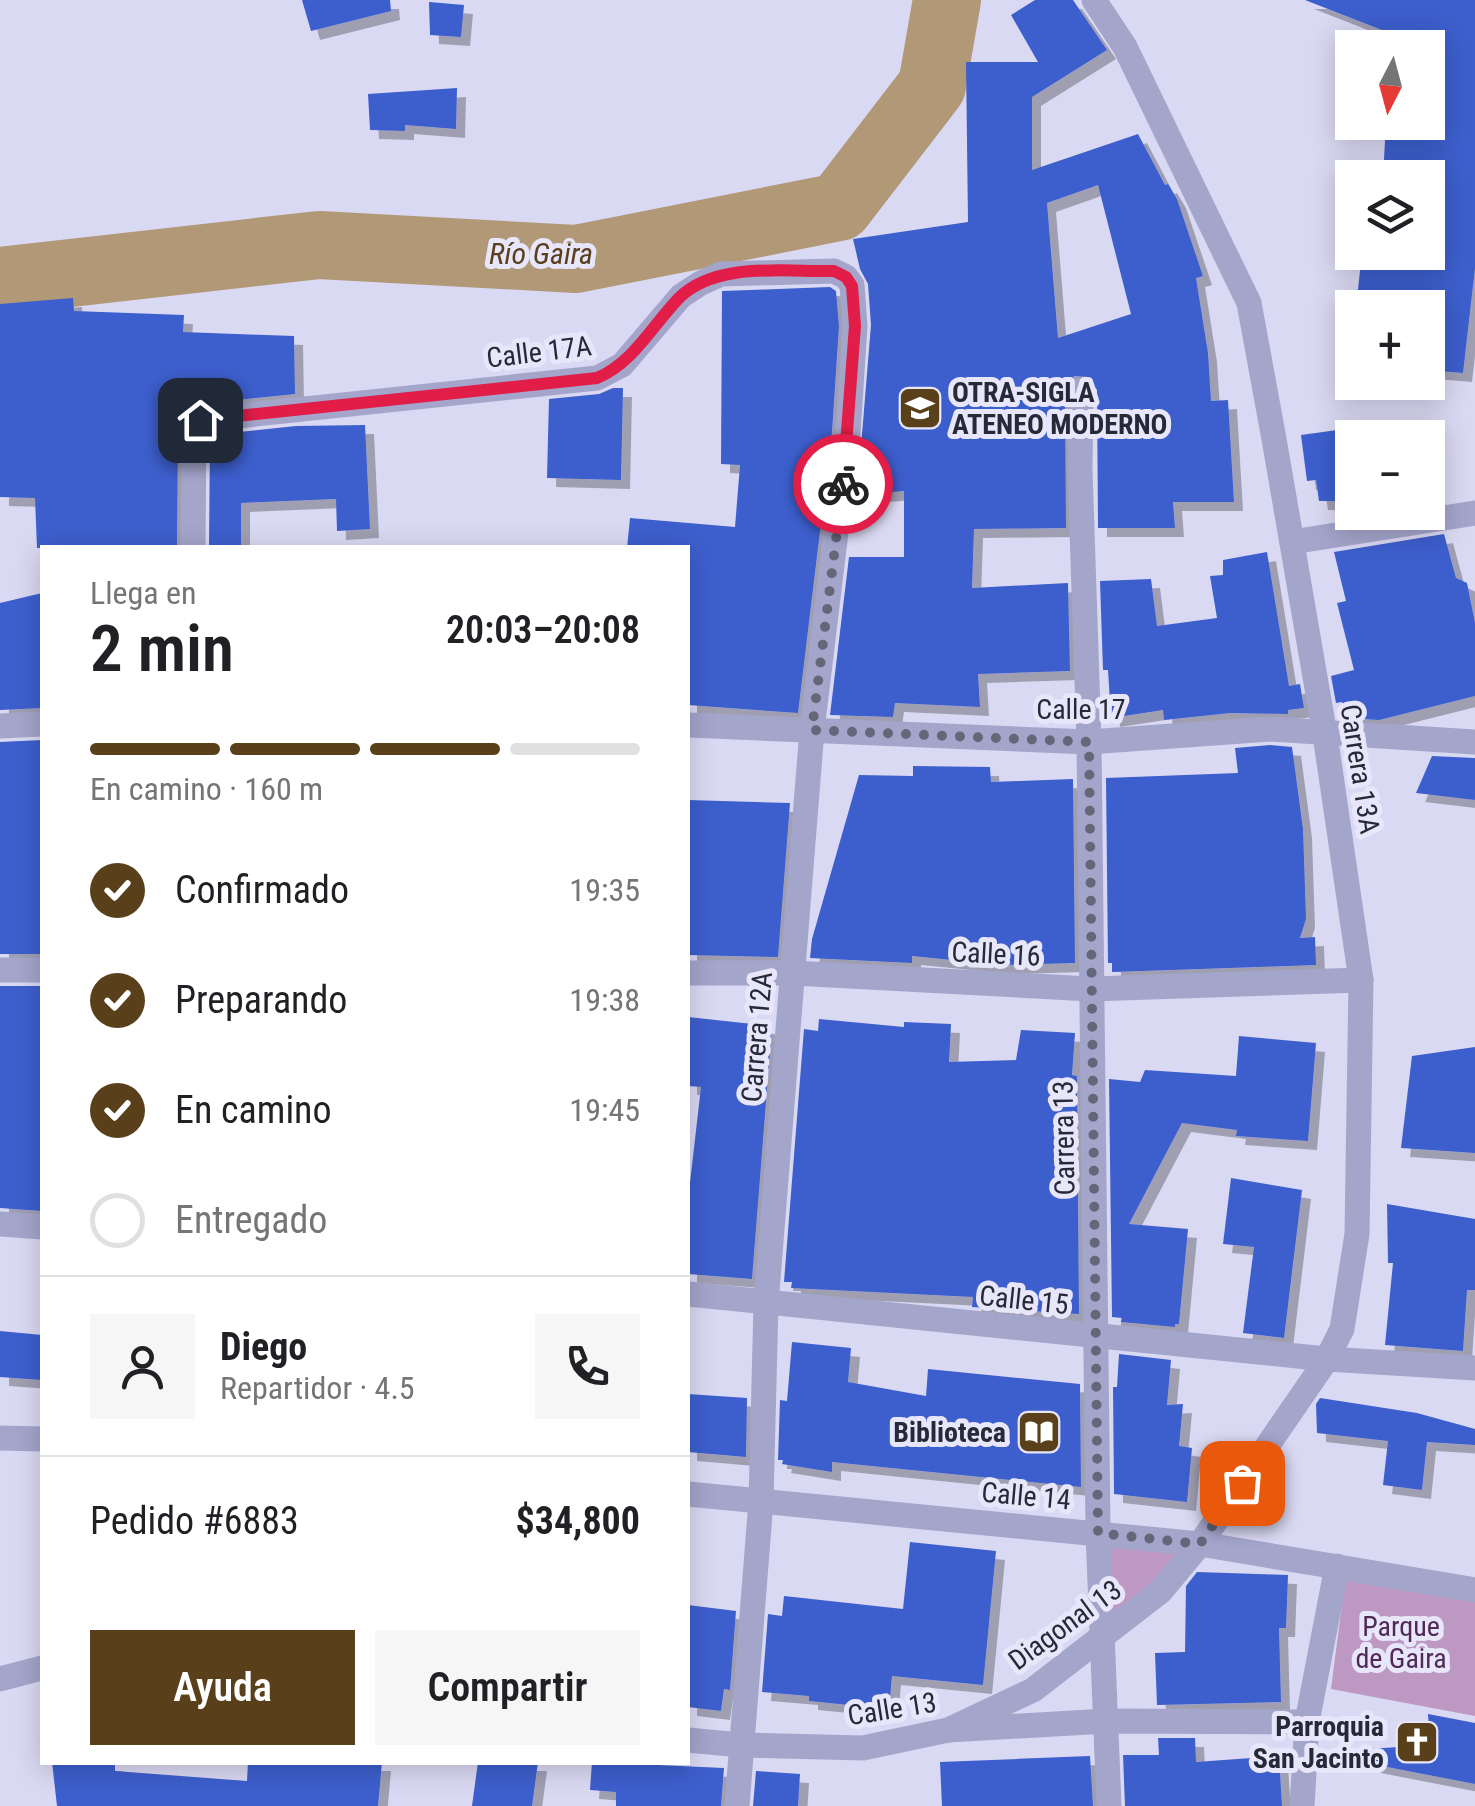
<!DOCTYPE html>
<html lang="es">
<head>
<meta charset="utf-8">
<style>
	:root { --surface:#fff; --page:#f6f6f6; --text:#202124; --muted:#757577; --line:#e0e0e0; --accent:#5a401a }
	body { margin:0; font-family:"Roboto Condensed",sans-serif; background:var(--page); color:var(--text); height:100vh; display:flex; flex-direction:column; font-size:38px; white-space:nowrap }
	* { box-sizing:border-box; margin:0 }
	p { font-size:32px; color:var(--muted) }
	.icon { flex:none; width:55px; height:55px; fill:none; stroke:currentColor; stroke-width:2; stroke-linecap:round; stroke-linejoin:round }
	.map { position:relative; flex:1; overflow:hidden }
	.drawer { position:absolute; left:40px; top:545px; width:650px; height:1220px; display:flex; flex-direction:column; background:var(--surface); border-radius:0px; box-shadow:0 5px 25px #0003 }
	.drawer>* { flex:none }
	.needle { width:65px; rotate:186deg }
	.tools { position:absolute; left:1335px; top:30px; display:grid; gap:20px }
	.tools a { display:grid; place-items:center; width:110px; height:110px; border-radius:0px; background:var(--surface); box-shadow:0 5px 25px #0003; font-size:50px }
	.pin { position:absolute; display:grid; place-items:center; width:85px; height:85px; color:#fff; margin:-42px; border-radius:20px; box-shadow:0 5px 15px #0006 }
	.courier { position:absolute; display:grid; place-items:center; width:100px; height:100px; margin:-50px; border:8px solid #e11d48; border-radius:50%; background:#fff; color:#222; box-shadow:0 2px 12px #0007 }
	.summary em { font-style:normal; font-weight:600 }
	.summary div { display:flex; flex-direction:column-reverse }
	.summary { display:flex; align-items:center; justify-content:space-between; height:170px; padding:0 50px }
	h1 { font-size:65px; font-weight:600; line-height:75px }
	.bar { display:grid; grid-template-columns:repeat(4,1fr); gap:15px 10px; align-content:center; height:120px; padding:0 50px }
	.bar i { height:12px; border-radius:8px; background:var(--line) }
	.bar .selected { background:var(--accent) }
	.bar p { grid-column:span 4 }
	.line { display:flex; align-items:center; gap:25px; padding:0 50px; border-top:2px solid var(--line) }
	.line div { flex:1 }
	.round { display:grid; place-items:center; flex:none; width:105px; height:105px; border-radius:0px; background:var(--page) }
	ol { padding:0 50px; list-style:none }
	li { display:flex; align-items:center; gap:30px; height:110px }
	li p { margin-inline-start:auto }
	li .icon { padding:10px; border-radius:50%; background:var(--accent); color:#fff; stroke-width:4 }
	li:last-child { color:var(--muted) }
	li i { width:55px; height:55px; border:5px solid var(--line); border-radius:50% }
	.button { display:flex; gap:20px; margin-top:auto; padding:20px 50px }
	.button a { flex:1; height:115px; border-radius:0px; background:var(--accent); color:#fff; font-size:40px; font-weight:600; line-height:115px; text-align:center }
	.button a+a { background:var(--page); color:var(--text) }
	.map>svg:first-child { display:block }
</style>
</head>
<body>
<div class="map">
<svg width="1475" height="1806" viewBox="0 0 1475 1806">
	<defs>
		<filter id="shadow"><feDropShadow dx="9" dy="9" stdDeviation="0" flood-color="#0004"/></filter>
	</defs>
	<rect width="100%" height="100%" fill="#dad9f3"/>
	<g fill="#bd98c2">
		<polygon points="1099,1533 1198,1545 1102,1638"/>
		<polygon points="1346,1573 1475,1596 1475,1716 1331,1689"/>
	</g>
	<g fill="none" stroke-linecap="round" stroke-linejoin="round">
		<polyline stroke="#b19876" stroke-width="68" points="0,281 319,245 576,259 839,207 932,86 947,0"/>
	</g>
	<g fill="#3d5fcd" fill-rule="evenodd" filter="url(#shadow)">
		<polygon points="302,0 390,0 391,11 311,31"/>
		<path d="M1035,0H1073L1107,50L1032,97V170L1138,134L1165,185L1168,184L1177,199L1203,276L1196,278L1208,353L1211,401L1228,400L1234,502H1173L1175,528H1098L1097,390L1088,377L1074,376L1065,391L1066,528L974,529L972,588L1068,583L1070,671L978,674L980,707L895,703L893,717L830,715L849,557H904V491L857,495L871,325L868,284L860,269L853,239L968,222L966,62H1038L1011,15ZM1098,185L1131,314L1058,338L1047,203Z"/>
		<polygon points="1305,0 1475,0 1475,268 1463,373 1428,370 1428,308 1356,308 1362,252 1428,252 1428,178 1383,178 1386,122 1428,122 1428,48"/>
		<polygon points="429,2 464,5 461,37 430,35"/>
		<polygon points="457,88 456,129 405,125 405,131 370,130 368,94"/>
		<polygon points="830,287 836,291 839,326 832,432 798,713 688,705 688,548 627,548 630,518 735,527 740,465 721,464 722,291"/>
		<polygon points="73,298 74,311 184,315 183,332 294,336 295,394 198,404 186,412 178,431 177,548 37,548 35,498 0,497 0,304"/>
		<polygon points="613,388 623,388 621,480 547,478 549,399 599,394"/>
		<polygon points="365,425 370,529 337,531 336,499 241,503 241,548 209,548 210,435 296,426"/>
		<polygon points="1352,428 1352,501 1319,501 1316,480 1307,481 1301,435"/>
		<polygon points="1444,534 1456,578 1467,583 1475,623 1475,696 1379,720 1347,718 1342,702 1336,703 1331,676 1354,670 1337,603 1346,601 1334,552"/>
		<polygon points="1267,552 1289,686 1300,684 1304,708 1288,710 1288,714 1230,713 1164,720 1163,710 1111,718 1108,670 1103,670 1100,581 1151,579 1157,626 1217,618 1210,576 1223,575 1223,560"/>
		<polygon points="42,593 42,708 0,710 0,603"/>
		<polygon points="42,740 42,954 0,954 0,742"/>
		<polygon points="1270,745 1292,747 1303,829 1306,919 1300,938 1315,937 1316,965 1112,972 1112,963 1108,963 1106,778 1238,773 1235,748"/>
		<polygon points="1432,756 1475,758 1475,800 1416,793"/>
		<polygon points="913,766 990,767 991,782 1073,779 1075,963 1003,965 912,956 912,963 810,958 812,939 859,775 913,776"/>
		<polygon points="688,800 790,803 778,957 688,955"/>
		<polygon points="0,986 42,986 42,1211 0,1208"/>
		<polygon points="688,1017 772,1026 752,1279 688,1274 688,1200 701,1087 688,1086"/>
		<polygon points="819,1019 904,1027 904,1022 951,1024 949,1062 1016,1060 1021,1030 1075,1033 1072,1075 1077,1076 1079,1314 972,1307 973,1297 791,1288 792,1282 784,1282 804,1029 818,1031"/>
		<polygon points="1239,1036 1316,1043 1308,1141 1236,1136 1237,1130 1182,1123 1129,1224 1188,1229 1179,1324 1175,1324 1175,1327 1121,1322 1122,1318 1112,1317 1109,1079 1140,1082 1145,1070 1236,1076"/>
		<polygon points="1475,1047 1475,1153 1401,1148 1412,1056"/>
		<polygon points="1231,1178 1302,1190 1284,1338 1243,1333 1254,1247 1223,1244"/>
		<polygon points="1387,1204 1475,1219 1475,1290 1467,1290 1463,1351 1385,1345 1393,1263 1388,1263"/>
		<polygon points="0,1331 42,1335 42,1380 0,1377"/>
		<polygon points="792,1342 851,1348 848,1382 926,1396 928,1369 1080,1384 1081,1487 832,1462 832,1472 782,1464 783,1460 778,1460 780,1400 787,1401"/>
		<polygon points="1119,1354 1171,1360 1167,1405 1183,1404 1179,1446 1192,1448 1187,1502 1114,1494 1113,1387 1117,1387"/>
		<polygon points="688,1394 747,1398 746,1457 688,1452"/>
		<polygon points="1320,1398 1417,1413 1475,1429 1475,1445 1427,1442 1422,1490 1383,1485 1388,1441 1317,1433 1316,1404"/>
		<polygon points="910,1542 996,1551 983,1685 892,1676 889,1709 809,1701 809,1696 762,1692 768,1614 782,1616 784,1596 903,1609"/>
		<polygon points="1197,1572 1288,1575 1286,1628 1279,1628 1281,1702 1157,1705 1155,1653 1185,1652 1186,1586"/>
		<polygon points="688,1605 736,1611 730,1690 724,1689 721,1711 688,1707"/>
		<polygon points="1428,1714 1475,1723 1475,1784 1351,1760 1352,1750 1430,1745"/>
		<polygon points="1158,1738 1195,1738 1196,1762 1279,1756 1282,1806 1125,1806 1123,1755 1159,1755"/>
		<polygon points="1090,1756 1093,1806 942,1806 940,1762"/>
		<polygon points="52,1762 115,1762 115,1771 247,1781 248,1762 382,1762 378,1806 57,1806"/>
		<polygon points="478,1762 538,1762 532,1806 472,1806"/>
		<polygon points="592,1762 724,1768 721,1806 616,1806 616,1792 590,1790"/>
		<polygon points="756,1771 800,1774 798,1806 753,1806"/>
	</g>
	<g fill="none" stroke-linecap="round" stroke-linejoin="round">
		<g stroke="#a4a5cb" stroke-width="25">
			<polyline points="1081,391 1080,469 1089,742 1098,1533 1109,1806"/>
			<polyline points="1292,542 1475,513"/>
			<polyline points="193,548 194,431 200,420 597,378 622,365 681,296 701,283 721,274 834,271 846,277 852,285 855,326 848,433 812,730 766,1304 761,1501 737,1806"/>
			<polyline points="688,725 1089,742 1270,729 1475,742"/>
			<polyline points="0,726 42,724"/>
			<polyline points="0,970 42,970"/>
			<polyline points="688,973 793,973 1091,989 1361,980"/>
			<polyline points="0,1224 42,1227"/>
			<polyline points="688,1294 1327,1359 1475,1368"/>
			<polyline points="0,1438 42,1439"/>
			<polyline points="688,1494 1200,1544 1475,1590"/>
			<polyline points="0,1679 42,1668"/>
			<polyline points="948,1730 1033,1690 1161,1591 1200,1544 1327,1359 1342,1329 1357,1234 1361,980 1325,735 1274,439 1249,303 1125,47 1094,0"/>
			<polyline points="688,1740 740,1745 863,1748 948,1730 1107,1721 1307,1722"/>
			<polyline points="1302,1806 1307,1722 1337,1566"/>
		</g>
	</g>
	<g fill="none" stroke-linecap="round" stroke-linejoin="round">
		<polyline stroke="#656778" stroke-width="10" stroke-dasharray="0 18" points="843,484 812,730 1089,742 1098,1533 1200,1544 1242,1483"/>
		<path stroke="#e11d48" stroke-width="12" d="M200,420L597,378C633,363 652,326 679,298C716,261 786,272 834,271L846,277L852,286L855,326L843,484"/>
	</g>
	<defs>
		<g id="school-square" transform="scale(2.25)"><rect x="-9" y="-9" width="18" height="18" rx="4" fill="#5a401a" stroke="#e7e6fa"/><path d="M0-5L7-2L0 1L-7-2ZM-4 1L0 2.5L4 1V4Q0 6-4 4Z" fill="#fff"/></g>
		<g id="library-square" transform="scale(2.25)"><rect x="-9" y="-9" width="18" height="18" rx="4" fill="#5a401a" stroke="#e7e6fa"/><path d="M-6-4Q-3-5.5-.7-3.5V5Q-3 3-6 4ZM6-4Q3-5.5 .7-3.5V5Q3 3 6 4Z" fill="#fff"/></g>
		<g id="church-square" transform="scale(2.25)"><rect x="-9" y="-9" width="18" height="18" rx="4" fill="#5a401a" stroke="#e7e6fa"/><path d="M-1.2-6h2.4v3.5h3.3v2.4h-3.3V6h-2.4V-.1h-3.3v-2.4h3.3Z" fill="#fff"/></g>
	</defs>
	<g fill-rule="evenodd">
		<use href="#school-square" x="920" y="408"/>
		<use href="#library-square" x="1039" y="1432"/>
		<use href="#church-square" x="1417" y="1742"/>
	</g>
	<g text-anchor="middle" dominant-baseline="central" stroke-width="10" stroke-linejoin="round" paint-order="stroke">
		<g font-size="28" fill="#262936" stroke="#e7e6fa">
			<text transform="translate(539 352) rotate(-7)">Calle 17A</text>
			<text x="1081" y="709">Calle 17</text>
			<text transform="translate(1360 769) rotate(81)">Carrera 13A</text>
			<text transform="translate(996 954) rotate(3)">Calle 16</text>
			<text transform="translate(757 1037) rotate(-85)">Carrera 12A</text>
			<text transform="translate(1064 1138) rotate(-91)">Carrera 13</text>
			<text transform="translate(1024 1300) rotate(6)">Calle 15</text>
			<text transform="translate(1026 1496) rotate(5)">Calle 14</text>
			<text transform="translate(1065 1625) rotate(-36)">Diagonal 13</text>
			<text transform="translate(892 1709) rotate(-9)">Calle 13</text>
		</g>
		<g font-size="28" font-weight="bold" fill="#262936" stroke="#e7e6fa" text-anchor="end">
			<text x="952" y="392" text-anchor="start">OTRA-SIGLA<tspan x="952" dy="32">ATENEO MODERNO</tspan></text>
			<text x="1006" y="1432">Biblioteca</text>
			<text x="1384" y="1726">Parroquia<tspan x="1384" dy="32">San Jacinto</tspan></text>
		</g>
		<g font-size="28" fill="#512956" stroke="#e7e6fa">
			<text x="1401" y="1626">Parque<tspan x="1401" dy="32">de Gaira</tspan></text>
		</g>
		<g font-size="30" font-style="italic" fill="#5a401a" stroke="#e7e6fa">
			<text x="541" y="253">Río Gaira</text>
		</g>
	</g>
</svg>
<div class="tools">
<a><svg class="needle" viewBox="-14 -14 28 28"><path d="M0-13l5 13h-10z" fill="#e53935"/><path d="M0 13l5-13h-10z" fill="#757577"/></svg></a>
<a><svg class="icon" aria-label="layers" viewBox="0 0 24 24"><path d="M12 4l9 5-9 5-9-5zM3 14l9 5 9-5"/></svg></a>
<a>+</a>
<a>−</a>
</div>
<div class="pin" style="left:1242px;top:1483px;background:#ea580c"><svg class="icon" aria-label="bag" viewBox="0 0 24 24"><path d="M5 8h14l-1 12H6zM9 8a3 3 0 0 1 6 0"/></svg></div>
<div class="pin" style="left:200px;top:420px;background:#1f2937"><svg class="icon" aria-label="home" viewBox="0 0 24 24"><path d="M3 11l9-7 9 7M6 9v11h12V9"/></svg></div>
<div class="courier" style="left:843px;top:484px"><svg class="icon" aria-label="bike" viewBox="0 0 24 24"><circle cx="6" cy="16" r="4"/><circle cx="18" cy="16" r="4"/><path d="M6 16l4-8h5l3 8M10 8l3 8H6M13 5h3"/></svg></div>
<section class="drawer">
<div class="summary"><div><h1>2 min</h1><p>Llega en</p></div><em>20:03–20:08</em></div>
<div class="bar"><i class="selected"></i><i class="selected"></i><i class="selected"></i><i></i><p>En camino · 160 m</p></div>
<ol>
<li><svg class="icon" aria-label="check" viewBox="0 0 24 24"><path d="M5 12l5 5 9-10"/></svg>Confirmado<p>19:35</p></li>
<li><svg class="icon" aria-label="check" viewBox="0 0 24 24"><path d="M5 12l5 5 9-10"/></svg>Preparando<p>19:38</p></li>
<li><svg class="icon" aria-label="check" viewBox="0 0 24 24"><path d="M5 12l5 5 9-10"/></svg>En camino<p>19:45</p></li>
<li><i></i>Entregado</li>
</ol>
<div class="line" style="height:180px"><a class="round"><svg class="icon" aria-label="person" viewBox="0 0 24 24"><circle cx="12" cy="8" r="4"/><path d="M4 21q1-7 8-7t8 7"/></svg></a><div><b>Diego</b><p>Repartidor · 4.5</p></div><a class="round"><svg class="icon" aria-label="phone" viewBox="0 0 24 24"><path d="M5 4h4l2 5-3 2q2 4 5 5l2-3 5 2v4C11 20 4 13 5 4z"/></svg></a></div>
<div class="line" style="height:130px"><div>Pedido #6883</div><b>$34,800</b></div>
<div class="button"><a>Ayuda</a><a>Compartir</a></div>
</section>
</div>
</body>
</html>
